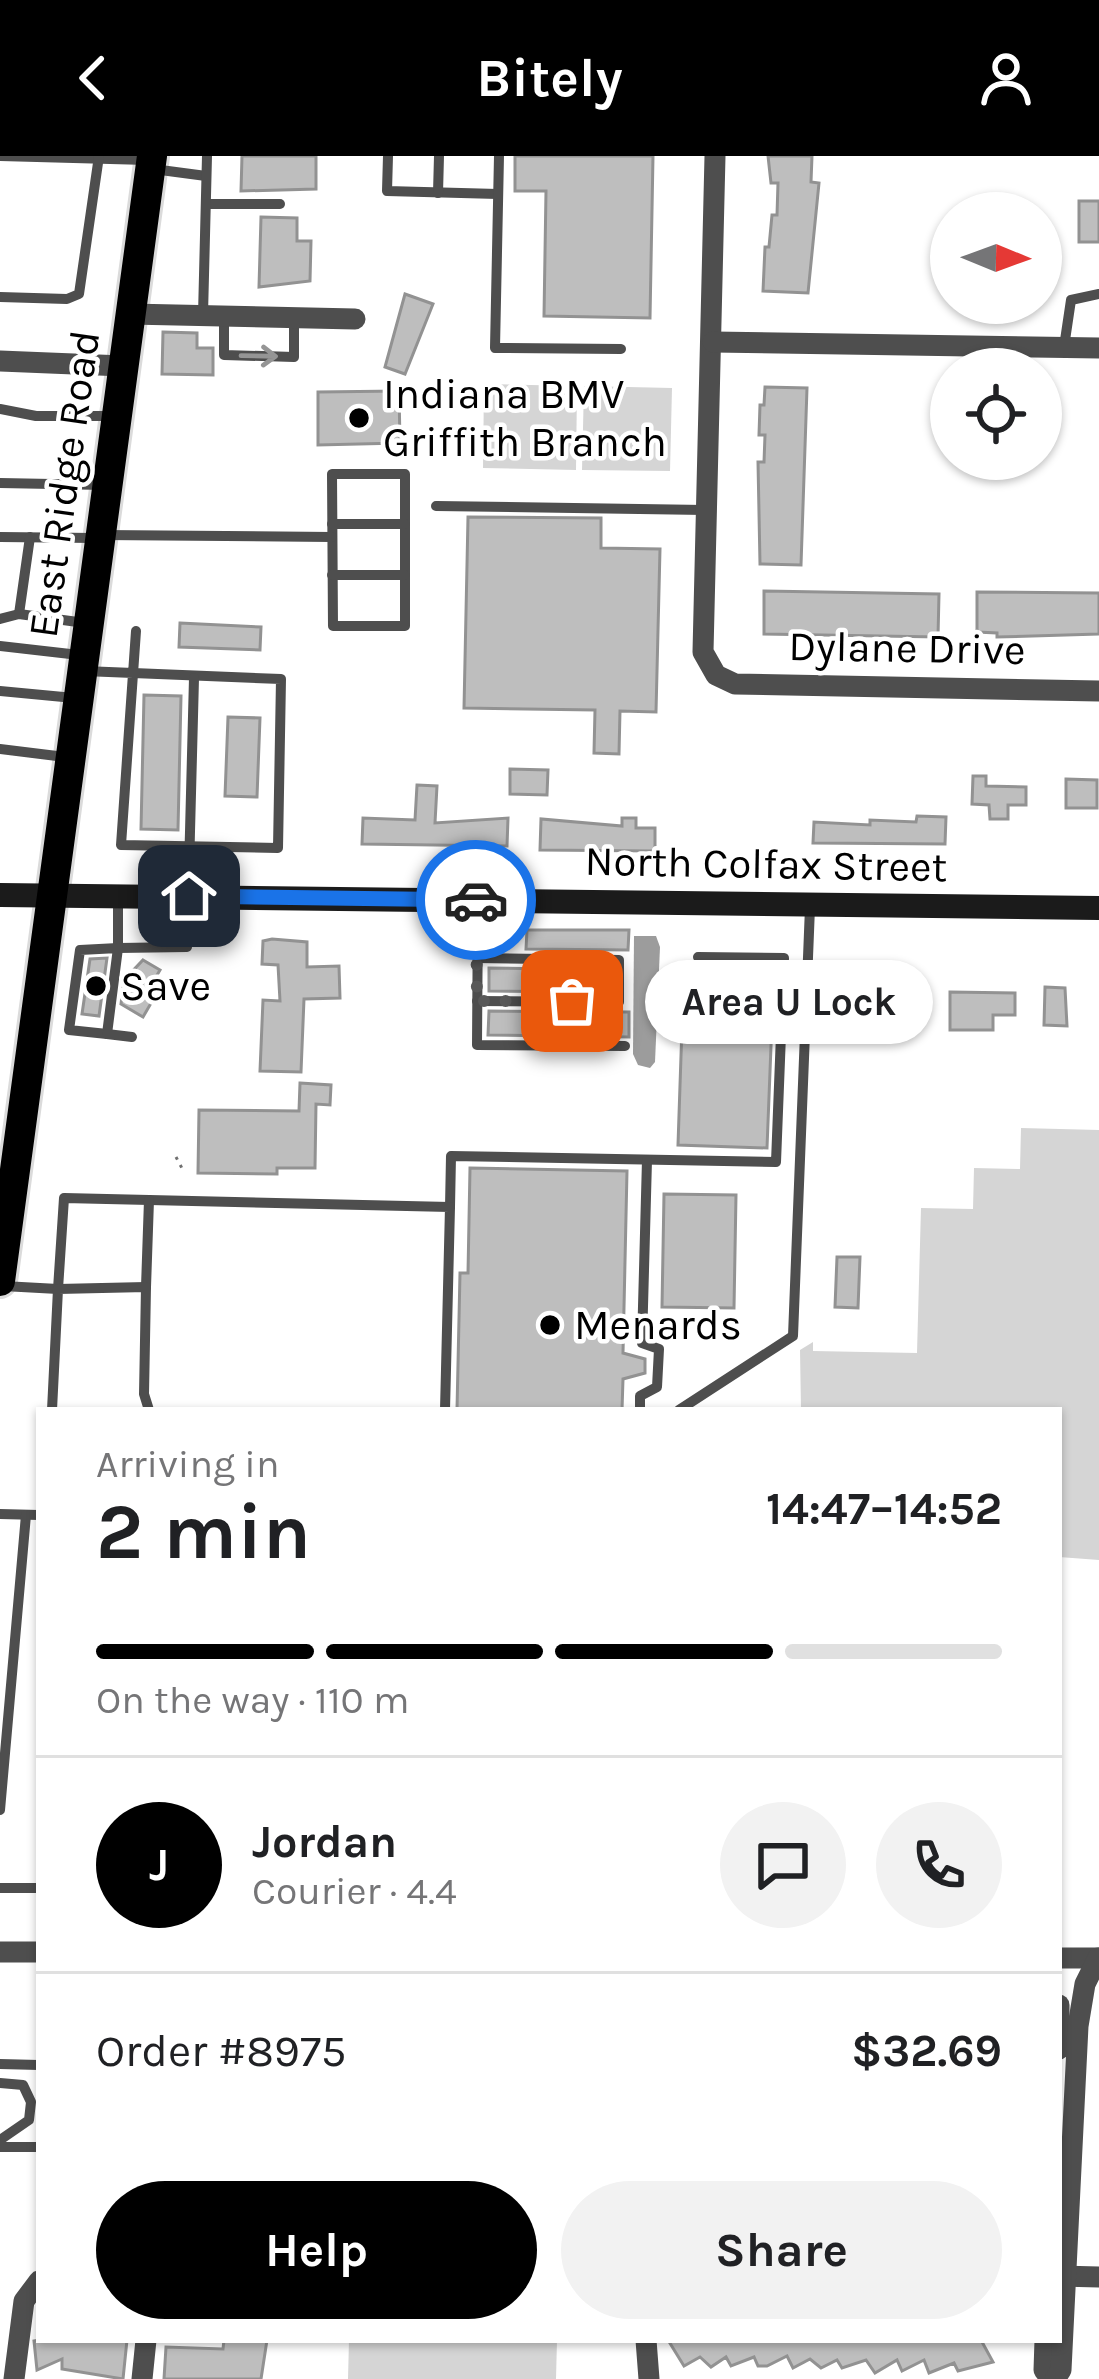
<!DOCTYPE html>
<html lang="en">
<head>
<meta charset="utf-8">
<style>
	:root { --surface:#fff; --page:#f2f2f2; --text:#202124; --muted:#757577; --line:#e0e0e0; --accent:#000 }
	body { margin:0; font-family:Karla,sans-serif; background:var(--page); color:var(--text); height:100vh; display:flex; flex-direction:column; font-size:45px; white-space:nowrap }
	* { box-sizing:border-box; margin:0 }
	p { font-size:39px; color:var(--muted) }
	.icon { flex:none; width:66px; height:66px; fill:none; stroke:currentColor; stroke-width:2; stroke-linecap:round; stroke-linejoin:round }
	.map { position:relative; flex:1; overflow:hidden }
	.drawer { position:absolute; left:36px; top:1251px; width:1026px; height:936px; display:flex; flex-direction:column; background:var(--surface); border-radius:0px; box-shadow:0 3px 9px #0004 }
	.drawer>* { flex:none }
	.needle { width:78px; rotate:91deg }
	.controls { position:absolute; left:930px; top:36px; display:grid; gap:24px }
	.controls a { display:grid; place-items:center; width:132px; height:132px; border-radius:50%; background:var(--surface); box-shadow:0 3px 9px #0004; font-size:60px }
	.pin { position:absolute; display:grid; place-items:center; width:102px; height:102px; color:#fff; margin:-51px; border-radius:24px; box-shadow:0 6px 18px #0006 }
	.courier { position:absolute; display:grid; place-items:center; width:120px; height:120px; margin:-60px; border:9px solid #1a73e8; border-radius:50%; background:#fff; color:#222; box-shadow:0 3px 15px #0007 }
	.bubble { position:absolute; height:84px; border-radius:42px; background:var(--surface); box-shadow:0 3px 9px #0004; font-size:39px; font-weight:700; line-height:84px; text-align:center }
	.summary em { font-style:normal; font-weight:700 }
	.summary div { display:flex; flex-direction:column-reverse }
	.summary { display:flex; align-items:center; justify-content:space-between; height:204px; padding:0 60px }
	h1 { font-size:78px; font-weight:700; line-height:90px }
	.bar { display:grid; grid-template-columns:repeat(4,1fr); gap:18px 12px; align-content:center; height:144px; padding:0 60px }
	.bar i { height:15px; border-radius:9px; background:var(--line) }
	.bar .current { background:var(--accent) }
	.bar p { grid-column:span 4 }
	.line { display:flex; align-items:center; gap:30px; padding:0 60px; border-top:3px solid var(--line) }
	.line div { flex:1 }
	.round { display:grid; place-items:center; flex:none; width:126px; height:126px; border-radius:63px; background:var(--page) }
	.action { display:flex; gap:24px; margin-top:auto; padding:24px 60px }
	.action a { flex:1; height:138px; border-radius:72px; background:var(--accent); color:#fff; font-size:48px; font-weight:700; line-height:138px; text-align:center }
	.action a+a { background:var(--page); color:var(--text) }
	header { display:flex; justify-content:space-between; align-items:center; height:156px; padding:0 60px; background:var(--accent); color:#fff; font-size:54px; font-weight:700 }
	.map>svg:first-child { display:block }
</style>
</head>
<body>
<header><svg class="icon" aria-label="back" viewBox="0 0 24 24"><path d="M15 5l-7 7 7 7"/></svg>Bitely<svg class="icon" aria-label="person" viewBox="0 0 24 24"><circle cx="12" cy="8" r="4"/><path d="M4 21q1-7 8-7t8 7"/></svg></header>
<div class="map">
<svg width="1099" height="2223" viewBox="0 0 1099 2223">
	<rect width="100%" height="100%" fill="#fff"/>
	<g fill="#d5d5d5">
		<polygon points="484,228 577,230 576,314 483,312"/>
		<polygon points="584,230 672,232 670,315 582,314"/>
		<polygon points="1021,972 1099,974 1099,1404 1059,1401 1059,1254 801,1254 800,1194 813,1186 813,1195 917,1197 921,1052 973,1053 974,1012 1020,1013"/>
		<polygon points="349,2184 557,2184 556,2223 348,2223"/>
	</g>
	<polygon fill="#9c9c9c" points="634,780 656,780 660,791 655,906 650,912 638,909 633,898"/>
	<g fill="#bebebe" stroke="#929292" stroke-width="3">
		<polygon points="242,0 316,0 316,33 241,35"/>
		<polygon points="515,0 653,0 650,162 544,160 546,35 515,35"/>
		<polygon points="768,0 812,0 811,26 819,27 808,137 763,135 765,91 769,91 772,59 777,59 778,27 771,27"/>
		<rect x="1079" y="45" width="20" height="41"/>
		<polygon points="261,61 297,62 297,85 311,85 310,125 259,131"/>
		<polygon points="405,138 433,148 405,218 385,211"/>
		<polygon points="163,176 197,177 197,192 213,192 213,219 162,218"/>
		<polygon points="765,231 807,232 801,409 760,408 758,306 764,306 765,279 759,279 760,249 764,249"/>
		<polygon points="399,235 400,287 318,289 318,236"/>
		<polygon points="468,361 601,362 601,392 660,393 656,556 620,555 619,598 594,597 595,554 464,552"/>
		<polygon points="764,435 939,438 938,481 764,478"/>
		<polygon points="977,436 1099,437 1099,478 997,481 997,477 977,476"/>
		<polygon points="180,467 261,471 260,494 179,491"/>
		<polygon points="144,539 181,540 178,674 141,673"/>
		<polygon points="228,561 260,562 257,641 225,640"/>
		<polygon points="510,613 548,614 547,639 510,638"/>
		<polygon points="973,620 986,620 986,630 1026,631 1026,649 1008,649 1008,663 990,663 989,649 972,648"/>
		<polygon points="1066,623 1097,624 1097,652 1066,652"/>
		<polygon points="417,629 437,630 435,667 508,662 507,690 362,688 363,662 415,664"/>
		<polygon points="917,660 946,661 945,688 813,687 814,666 870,669 870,664 916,666"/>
		<polygon points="622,662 636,662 636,672 655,672 655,695 540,694 541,663 622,670"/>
		<polygon points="527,774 629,774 628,794 526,793"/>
		<polygon points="272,783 307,786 307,811 339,810 340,842 304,843 301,916 260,915 263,844 280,845 278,809 262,808 263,785"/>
		<polygon points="107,802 99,860 82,858 90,803"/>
		<polygon points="143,804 160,814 153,826 161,830 143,861 121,848 124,824"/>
		<polygon points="684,811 774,814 767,992 678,989"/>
		<polygon points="489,812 606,814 606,836 489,835"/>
		<polygon points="1045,831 1065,832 1067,870 1044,869"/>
		<polygon points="950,836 1015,837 1015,859 993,859 993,874 950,874"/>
		<polygon points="489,855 629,856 629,881 488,879"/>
		<polygon points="300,927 331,929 330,949 316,948 315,1012 277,1012 277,1018 198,1017 199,954 299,955"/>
		<polygon points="470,1012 627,1015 623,1197 645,1203 645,1217 623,1223 622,1254 457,1254 460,1117 468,1117"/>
		<polygon points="664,1038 736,1039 734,1152 662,1151"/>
		<polygon points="837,1101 860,1101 858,1152 835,1151"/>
		<polygon points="39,2184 127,2184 123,2223 62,2213 62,2203 37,2214 34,2185"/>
		<polygon points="224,2184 267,2184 261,2223 164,2223 166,2191 223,2193"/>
		<polygon points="668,2184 981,2184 993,2206 958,2215 954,2207 929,2217 924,2204 902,2215 897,2204 875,2217 866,2204 842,2212 837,2204 821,2212 810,2203 793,2212 787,2200 767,2210 758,2210 754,2201 731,2210 726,2201 711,2211 700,2201 684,2210"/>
	</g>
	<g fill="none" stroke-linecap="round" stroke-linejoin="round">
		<g stroke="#dbdbdb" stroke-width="36">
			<polyline id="primary" points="0,1125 152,0"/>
		</g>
		<polyline stroke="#707070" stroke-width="3" stroke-dasharray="3 6" stroke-linecap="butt" points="176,1001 184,1016"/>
		<g stroke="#4e4e4e" stroke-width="10">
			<polyline points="0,0 147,4"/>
			<polyline points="388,0 387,35 498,38"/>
			<polyline points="499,0 495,192 621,193"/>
			<polyline points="153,13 206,20"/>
			<polyline points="438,37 439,0"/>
			<polyline points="206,48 280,48"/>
			<polyline points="0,141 67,143 79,138 99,0"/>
			<polyline points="203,159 207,0"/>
			<polyline points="224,160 224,199 294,201 294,163"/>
			<polyline points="1064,191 1071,144 1099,138"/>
			<polyline points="0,253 36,260 113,260"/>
			<polygon points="332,318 405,318 405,470 333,470"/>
			<polyline points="0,327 105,329"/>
			<polyline points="436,350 705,354"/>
			<polyline points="332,368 405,368"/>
			<polyline points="102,379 332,381"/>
			<polyline points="0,381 95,382"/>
			<polyline points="332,419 405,419"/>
			<polyline points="19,458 30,381"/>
			<polyline points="0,463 19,458 85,467"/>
			<polyline points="0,490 79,499"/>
			<polyline points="84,515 281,523 278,692 121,689 136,475"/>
			<polyline points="0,535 74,542"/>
			<polyline points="0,593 65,601"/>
			<polyline points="118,743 118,792 187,791 194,522"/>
			<polyline points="478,747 477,889 625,890"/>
			<polygon points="118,792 107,878 69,874 80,794"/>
			<polyline points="477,845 619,846 619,804 478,802"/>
			<polyline points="107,878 132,881"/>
			<polyline points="450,1051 451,1000 776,1006 784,802 698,801"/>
			<polyline points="3,1130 58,1133 64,1042 450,1051 445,1254"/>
			<polyline points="146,1131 149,1044"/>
			<polyline points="52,1254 58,1133 146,1131 144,1238 149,1254"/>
			<polyline points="640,1254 640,1240 657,1231 659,1193 642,1187 647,1004"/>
			<polyline points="679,1254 793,1180 810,751"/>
			<polyline points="0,1358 39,1359"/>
			<polyline points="0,1654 26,1359"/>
			<polyline points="0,1732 39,1732"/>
			<polyline points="0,1908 39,1909"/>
			<polyline points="0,1927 23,1929 31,1946 29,1964 0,1984"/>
			<polyline points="0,1991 39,1991"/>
		</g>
		<g stroke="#4e4e4e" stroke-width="21">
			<polyline points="715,0 703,496 716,519 735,528 1099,535"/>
			<polyline points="130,158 355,163"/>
			<polyline points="713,186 1099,192"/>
			<polyline points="0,205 123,210"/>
			<polyline points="0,1796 39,1796"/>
			<polyline points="1059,1802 1099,1802"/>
			<polyline points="1059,1849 1059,1893"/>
			<polyline points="1059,2120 1099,2121"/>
			<polyline points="646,2184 649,2223"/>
			<polyline points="1045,2184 1044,2214 1051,2223"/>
			<polyline points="14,2223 24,2145 39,2125"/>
			<polyline points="142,2223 146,2184"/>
			<polyline points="1055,2223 1061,2214 1078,1870 1085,1828 1098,1802"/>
		</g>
		<polyline stroke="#1b1b1b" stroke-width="24" points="0,739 1099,752"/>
		<use href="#primary" stroke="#000" stroke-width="30"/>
	</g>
	<defs><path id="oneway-shaft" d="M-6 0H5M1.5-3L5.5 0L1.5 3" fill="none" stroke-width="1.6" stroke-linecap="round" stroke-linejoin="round" transform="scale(3)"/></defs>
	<use stroke="#959595" href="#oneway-shaft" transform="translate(259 200) rotate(1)"/>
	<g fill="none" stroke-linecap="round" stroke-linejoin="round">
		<polyline stroke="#595959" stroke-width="12" stroke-dasharray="0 21.6" points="476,744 477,845 572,845"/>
		<polyline stroke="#1a73e8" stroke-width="15" points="189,740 476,744"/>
	</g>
	<g fill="#000" stroke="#fff" stroke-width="4.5">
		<circle cx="359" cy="262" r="12"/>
		<circle cx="96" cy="830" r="12"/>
		<circle cx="550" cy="1169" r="12"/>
	</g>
	<g text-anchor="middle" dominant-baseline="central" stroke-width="9" stroke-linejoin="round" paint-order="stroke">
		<g font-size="42" fill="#000" stroke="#fff" text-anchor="start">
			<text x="383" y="238">Indiana BMV<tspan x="383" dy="48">Griffith Branch</tspan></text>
			<text x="120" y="830">Save</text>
			<text x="574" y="1169">Menards</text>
		</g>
		<g font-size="42" fill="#000" stroke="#fff">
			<text transform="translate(64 328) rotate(-82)">East Ridge Road</text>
			<text transform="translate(907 492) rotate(1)">Dylane Drive</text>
			<text transform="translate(766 708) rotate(1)">North Colfax Street</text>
		</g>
	</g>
</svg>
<div class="controls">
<a><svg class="needle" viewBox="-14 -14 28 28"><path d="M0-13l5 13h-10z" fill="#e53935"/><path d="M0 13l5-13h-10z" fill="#757577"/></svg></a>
<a><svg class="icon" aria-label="locate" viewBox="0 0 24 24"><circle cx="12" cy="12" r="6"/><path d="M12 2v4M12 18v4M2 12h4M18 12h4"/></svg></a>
</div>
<div class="pin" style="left:572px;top:845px;background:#ea580c"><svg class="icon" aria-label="bag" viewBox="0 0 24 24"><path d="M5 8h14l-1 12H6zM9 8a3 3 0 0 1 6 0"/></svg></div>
<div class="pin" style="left:189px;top:740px;background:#1f2937"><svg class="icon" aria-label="home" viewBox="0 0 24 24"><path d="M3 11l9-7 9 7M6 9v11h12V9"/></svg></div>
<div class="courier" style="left:476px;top:744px"><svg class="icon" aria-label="car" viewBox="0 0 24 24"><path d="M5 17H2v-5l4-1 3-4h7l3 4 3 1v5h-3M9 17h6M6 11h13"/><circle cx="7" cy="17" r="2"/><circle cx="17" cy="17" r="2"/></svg></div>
<div class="bubble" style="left:645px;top:804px;width:288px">Area U Lock</div>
<section class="drawer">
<div class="summary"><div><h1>2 min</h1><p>Arriving in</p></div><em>14:47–14:52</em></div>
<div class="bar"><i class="current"></i><i class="current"></i><i class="current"></i><i></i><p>On the way · 110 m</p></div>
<div class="line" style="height:216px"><b class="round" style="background:var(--accent);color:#fff">J</b><div><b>Jordan</b><p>Courier · 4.4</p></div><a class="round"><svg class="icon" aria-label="chat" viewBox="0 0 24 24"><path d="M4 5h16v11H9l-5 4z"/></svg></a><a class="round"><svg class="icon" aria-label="phone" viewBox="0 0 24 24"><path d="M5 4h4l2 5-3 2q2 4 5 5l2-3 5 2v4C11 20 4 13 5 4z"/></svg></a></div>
<div class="line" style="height:156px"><div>Order #8975</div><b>$32.69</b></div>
<div class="action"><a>Help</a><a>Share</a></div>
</section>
</div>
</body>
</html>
